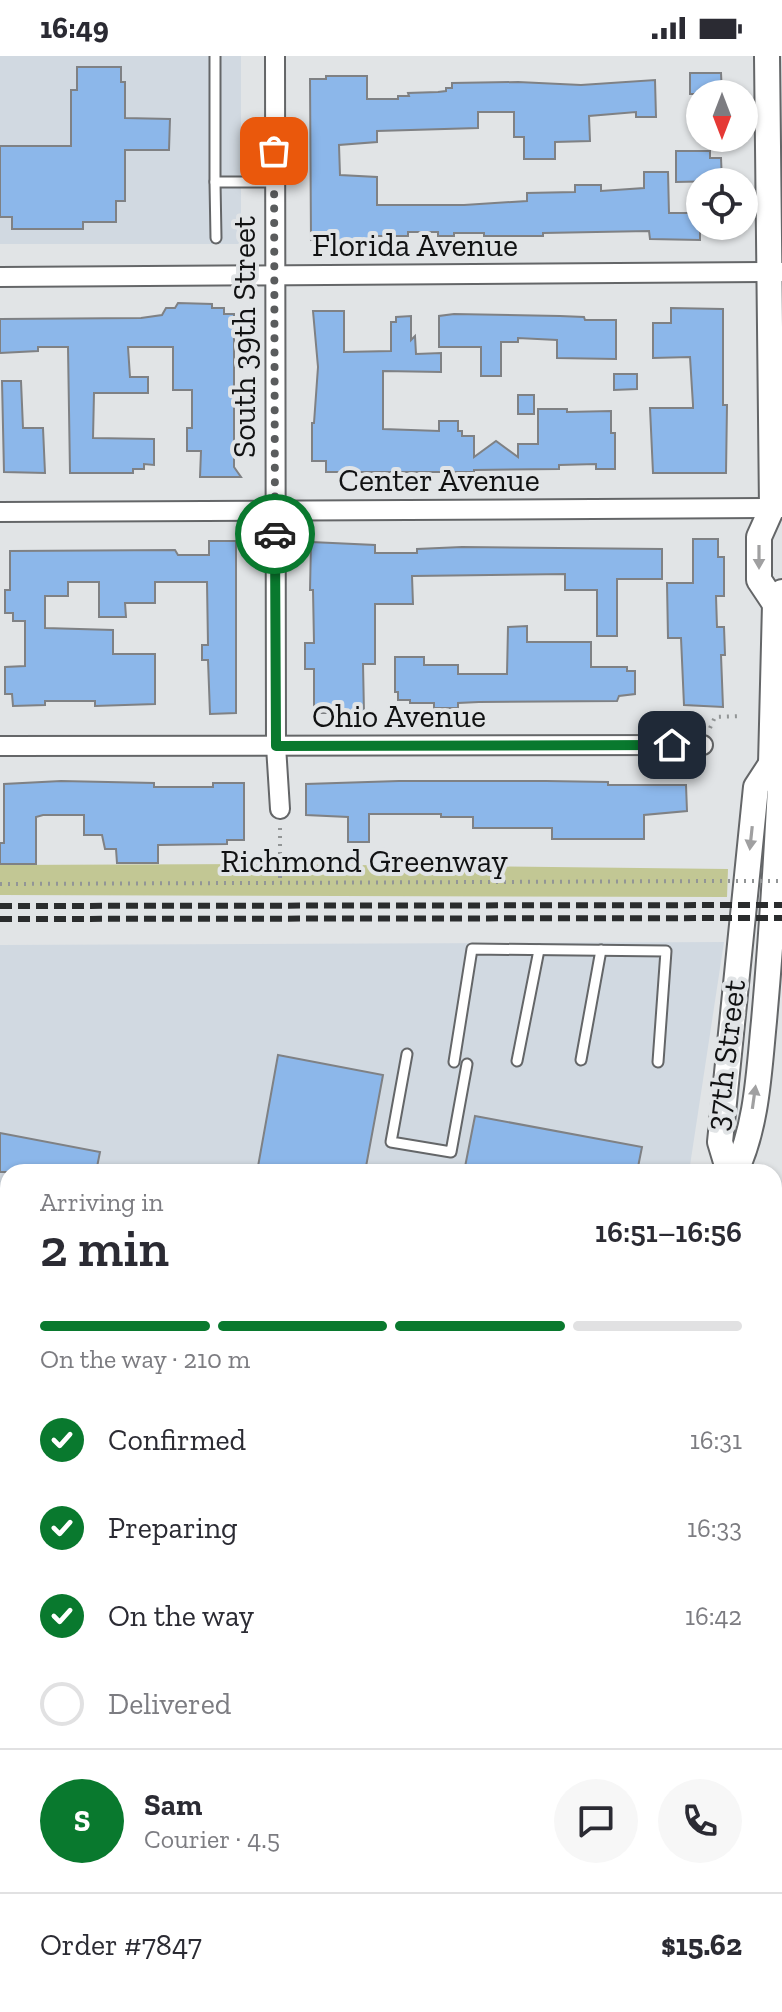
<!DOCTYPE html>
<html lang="en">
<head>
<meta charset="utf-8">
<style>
	:root { --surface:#fff; --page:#f7f7f7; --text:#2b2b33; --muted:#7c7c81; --line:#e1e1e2; --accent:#09792e }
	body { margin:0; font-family:"Zilla Slab",serif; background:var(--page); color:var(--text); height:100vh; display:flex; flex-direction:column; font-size:30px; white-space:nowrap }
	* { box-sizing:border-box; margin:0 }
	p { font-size:26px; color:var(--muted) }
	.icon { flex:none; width:44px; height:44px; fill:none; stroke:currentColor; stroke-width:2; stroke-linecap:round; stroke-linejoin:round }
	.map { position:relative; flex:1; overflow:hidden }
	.sheet { position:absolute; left:0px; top:1108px; width:782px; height:848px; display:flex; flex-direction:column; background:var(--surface); border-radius:24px 24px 0 0; box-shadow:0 2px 6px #0004 }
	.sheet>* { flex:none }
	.needle { width:52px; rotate:180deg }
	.fabs { position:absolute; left:686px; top:24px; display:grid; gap:16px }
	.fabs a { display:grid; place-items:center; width:72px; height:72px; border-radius:50%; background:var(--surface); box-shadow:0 2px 6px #0004; font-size:40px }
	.pin { position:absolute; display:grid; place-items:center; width:68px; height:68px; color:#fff; margin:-34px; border-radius:16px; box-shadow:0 4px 12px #0006 }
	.courier { position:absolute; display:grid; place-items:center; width:80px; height:80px; margin:-40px; border:6px solid #09792e; border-radius:50%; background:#fff; color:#222; box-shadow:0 2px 10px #0007 }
	.headline em { font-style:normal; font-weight:600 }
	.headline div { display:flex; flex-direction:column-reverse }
	.headline { display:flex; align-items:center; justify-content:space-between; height:136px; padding:0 40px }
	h1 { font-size:52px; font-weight:600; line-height:60px }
	.bar { display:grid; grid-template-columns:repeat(4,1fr); gap:12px 8px; align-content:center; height:96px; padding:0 40px }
	.bar i { height:10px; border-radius:6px; background:var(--line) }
	.bar .active { background:var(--accent) }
	.bar p { grid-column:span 4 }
	.line { display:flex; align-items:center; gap:20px; padding:0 40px; border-top:2px solid var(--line) }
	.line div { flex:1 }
	.round { display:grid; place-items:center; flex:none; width:84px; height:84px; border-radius:42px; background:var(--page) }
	ol { padding:0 40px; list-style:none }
	li { display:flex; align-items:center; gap:24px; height:88px }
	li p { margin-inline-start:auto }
	li .icon { padding:8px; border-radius:50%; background:var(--accent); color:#fff; stroke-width:4 }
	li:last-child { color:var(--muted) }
	li i { width:44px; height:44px; border:4px solid var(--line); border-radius:50% }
	.status { display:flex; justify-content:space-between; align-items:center; height:56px; padding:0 40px; background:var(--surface); direction:ltr }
	.status svg { height:22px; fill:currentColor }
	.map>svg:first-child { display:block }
</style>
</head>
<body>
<div class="status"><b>16:49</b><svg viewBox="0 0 49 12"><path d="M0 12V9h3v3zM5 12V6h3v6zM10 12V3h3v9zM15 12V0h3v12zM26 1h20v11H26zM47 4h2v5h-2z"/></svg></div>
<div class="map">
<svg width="782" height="1956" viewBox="0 0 782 1956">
	<rect width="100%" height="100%" fill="#e1e4e6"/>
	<g fill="#d1d9e1">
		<rect x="0" y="0" width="241" height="188"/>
		<polygon points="724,886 689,1116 8,1116 8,1652 0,1651 0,889"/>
		<polygon points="774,1552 782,1554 782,1801 774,1800"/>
	</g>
	<polygon fill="#c2c794" points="267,808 728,813 727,841 0,839 0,809"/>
	<g fill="#8cb7ea" stroke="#7f8184" stroke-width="2">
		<polygon points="77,11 121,11 121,26 125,26 125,62 170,63 169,94 125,94 125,145 116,145 116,166 83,166 83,173 12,173 12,161 0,161 0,90 71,90 71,34 77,34"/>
		<polygon points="690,17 721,17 722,38 690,38"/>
		<polygon points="326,20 367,20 367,43 398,43 398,40 409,40 408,37 438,36 446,35 446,32 452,32 452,27 518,26 581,29 655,24 656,61 636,61 636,56 589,60 590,85 555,86 555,103 524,103 524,81 514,81 514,56 478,56 478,72 377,75 377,86 339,89 340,119 377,121 377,149 464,149 527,145 527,137 575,136 575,129 601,129 601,135 644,132 644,116 668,116 669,157 700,157 700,184 650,183 649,175 543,177 543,180 484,180 484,177 454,177 454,180 438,180 438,176 408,176 408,180 370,180 370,186 325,187 325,184 311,184 310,23 326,23"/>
		<polygon points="676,95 710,95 710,102 721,102 722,125 676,126"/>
		<polygon points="178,247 212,248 212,252 224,252 224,258 234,258 234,411 241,421 200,421 201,395 187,395 187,372 192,372 192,334 173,334 173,291 128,291 130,321 148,321 148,337 94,337 93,382 154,383 154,409 144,408 144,413 133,413 133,417 70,417 68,291 38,291 38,295 0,297 0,263 141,262 162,259 166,252 175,252"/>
		<polygon points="671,252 723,253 723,349 727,349 726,417 653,417 650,352 693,352 693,349 690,301 653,302 653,267 671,267"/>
		<polygon points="313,255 344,255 344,296 391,295 391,266 396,266 396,261 411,260 411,284 415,280 416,298 441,297 441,316 383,315 383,373 439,375 439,365 458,365 458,375 462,375 462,380 474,380 474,401 496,385 518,401 518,388 538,388 538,353 567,353 567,356 611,355 611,377 615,377 615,413 596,413 596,408 559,409 559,413 474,414 474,416 326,416 326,405 312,405 312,367 314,367 318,311"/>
		<polygon points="454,258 560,260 584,261 585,264 616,264 616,303 557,302 557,284 518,282 518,286 501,286 501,320 481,320 481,291 439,291 439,260"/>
		<polygon points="614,318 637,318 637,333 614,334"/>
		<polygon points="2,325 21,325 23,372 43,372 45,417 4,416"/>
		<rect x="518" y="339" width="16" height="19"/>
		<polygon points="693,483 718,483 718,501 724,501 724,540 716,540 717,571 724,571 725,599 721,599 723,651 684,649 681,582 668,582 667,527 693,527"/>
		<polygon points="209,485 236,485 236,657 210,658 208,604 202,604 202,589 208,589 207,526 155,526 155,547 125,547 126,561 99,561 99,526 68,526 68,540 45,540 45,572 113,574 113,598 155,598 155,648 95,650 95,645 45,645 45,649 13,650 12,638 5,638 5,611 25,610 25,565 13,565 13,557 5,557 5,534 10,534 10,495 175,494 178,499 209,499"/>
		<polygon points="311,486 375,489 375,497 417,497 417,493 462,491 662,493 662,523 617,523 617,580 597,580 597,534 565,534 565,518 412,520 413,548 375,548 375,608 363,608 364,657 318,657 318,652 314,652 314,613 305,613 305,587 314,587 313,534 310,534"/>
		<polygon points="527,570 527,586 591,586 591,611 627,611 627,615 635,615 635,638 619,640 617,645 479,646 458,647 458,652 434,652 434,647 410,647 410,644 398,644 398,636 395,636 395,601 424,601 424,609 458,609 458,618 507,618 508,571"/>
		<polygon points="61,725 154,727 154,731 213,731 213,727 244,727 244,784 227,784 227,788 158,789 158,807 117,807 116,793 105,793 102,779 84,779 84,759 43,759 36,761 36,808 0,808 0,787 4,787 4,728"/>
		<polygon points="399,725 546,725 608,726 608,729 686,729 687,755 644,759 644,783 552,783 552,772 473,772 473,761 441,761 441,758 369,758 369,786 348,786 348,761 306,759 306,728"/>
		<polygon points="278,999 383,1019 365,1116 257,1116"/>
		<polygon points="475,1060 642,1091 637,1116 464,1116"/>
		<polygon points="0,1077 100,1096 96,1116 0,1116"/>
	</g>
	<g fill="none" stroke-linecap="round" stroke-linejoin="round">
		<g stroke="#646668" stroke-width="13">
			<g id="service">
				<polyline points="215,0 215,126"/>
				<polyline points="216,182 215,126 274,126"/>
				<polyline points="407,998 391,1086 451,1096 467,1008"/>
				<polyline points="581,1004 601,894"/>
				<polyline points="517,1005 539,894"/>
				<polyline points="454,1006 472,893 666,895 658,1006"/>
				<polyline points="782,1500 782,1497"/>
				<polyline points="774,1544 774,1551"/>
				<polyline points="0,1673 8,1675"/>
			</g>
		</g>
		<g stroke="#646668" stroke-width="22">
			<g id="minor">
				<polyline points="275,0 276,690 280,753"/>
				<polyline points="0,221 782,216"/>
				<polyline points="0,456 782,452"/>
				<polyline points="0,690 703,689"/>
				<polyline points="774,1192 782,1193"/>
				<polyline points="0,1295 8,1296"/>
				<polyline points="774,1428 782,1430"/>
				<polyline points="0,1919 8,1920"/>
				<polyline points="161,1948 206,1956"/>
				<polyline points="110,1956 111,1948"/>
				<polyline points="338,1956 339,1948"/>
			</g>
		</g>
		<g stroke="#646668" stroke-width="28">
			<g id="tertiary">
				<polyline points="767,0 772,452 759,481 759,524 775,548"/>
				<polyline points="729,1116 720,1086 756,731 771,708"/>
				<path d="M735,1116C757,1071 759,1015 764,965C771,887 776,809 780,731L771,708L775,548L782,536"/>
				<polyline points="0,1536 8,1537"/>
				<polyline points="774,1675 782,1677"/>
				<polyline points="581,1956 583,1948"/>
			</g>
		</g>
		<g stroke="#929596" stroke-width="4" stroke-dasharray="2 6" stroke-linecap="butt">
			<polyline points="710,672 715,661 742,660"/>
			<polyline points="280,772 280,828"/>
			<polyline points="0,828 726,825"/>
		</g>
		<use href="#service" stroke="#fff" stroke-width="9"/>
		<use href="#minor" stroke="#fff" stroke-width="18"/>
		<use href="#tertiary" stroke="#fff" stroke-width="24"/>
		<g stroke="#2a2c2d" stroke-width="6" stroke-dasharray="12 6" stroke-linecap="butt">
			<polyline points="0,850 782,849"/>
			<polyline points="0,863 782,862"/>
		</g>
		<polyline stroke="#929596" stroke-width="4" stroke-dasharray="2 6" stroke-linecap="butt" points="728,825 782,825"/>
	</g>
	<defs><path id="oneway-solid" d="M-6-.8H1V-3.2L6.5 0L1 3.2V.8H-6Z" transform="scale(2)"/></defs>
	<g fill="#a0a0a1">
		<use href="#oneway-solid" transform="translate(759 501) rotate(90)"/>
		<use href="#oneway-solid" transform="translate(751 782) rotate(96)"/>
		<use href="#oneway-solid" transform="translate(754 1041) rotate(-82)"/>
	</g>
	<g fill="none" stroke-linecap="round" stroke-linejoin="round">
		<polyline stroke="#5a5c5d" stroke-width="8" stroke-dasharray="0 14.4" points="274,95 275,478"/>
		<polyline stroke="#09792e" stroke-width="10" points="275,478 276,690 672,689"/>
	</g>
	<g text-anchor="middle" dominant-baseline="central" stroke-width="8" stroke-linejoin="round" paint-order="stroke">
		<g font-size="32" fill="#111213" stroke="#e1e4e6">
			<text x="415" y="189">Florida Avenue</text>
			<text transform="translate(244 281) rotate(-90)">South 39th Street</text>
			<text x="439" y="424">Center Avenue</text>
			<text x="399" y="660">Ohio Avenue</text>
			<text x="364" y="805">Richmond Greenway</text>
			<text transform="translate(725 999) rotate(-83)">37th Street</text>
		</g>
	</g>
</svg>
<div class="fabs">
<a><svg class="needle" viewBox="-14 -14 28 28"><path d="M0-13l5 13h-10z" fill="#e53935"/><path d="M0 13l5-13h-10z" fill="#7c7c81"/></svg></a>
<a><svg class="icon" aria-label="locate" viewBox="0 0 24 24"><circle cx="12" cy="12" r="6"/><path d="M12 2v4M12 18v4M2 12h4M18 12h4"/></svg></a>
</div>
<div class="pin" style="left:274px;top:95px;background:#ea580c"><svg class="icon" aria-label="bag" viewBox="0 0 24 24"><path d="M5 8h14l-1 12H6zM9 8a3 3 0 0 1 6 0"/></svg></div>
<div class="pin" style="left:672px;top:689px;background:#1f2937"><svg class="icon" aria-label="home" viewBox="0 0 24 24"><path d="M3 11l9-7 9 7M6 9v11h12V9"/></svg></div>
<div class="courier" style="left:275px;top:478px"><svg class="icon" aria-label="car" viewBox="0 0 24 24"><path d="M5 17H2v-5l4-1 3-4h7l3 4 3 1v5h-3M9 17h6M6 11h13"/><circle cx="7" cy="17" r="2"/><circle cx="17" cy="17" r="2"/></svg></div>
<section class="sheet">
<div class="headline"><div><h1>2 min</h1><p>Arriving in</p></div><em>16:51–16:56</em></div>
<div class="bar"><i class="active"></i><i class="active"></i><i class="active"></i><i></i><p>On the way · 210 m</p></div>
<ol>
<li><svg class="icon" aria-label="check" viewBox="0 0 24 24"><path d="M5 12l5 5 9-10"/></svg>Confirmed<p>16:31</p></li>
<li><svg class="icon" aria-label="check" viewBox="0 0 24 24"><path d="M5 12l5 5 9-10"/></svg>Preparing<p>16:33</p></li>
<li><svg class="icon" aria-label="check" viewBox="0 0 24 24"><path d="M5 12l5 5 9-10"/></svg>On the way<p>16:42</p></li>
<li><i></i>Delivered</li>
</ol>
<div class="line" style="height:144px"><b class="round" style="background:var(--accent);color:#fff">S</b><div><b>Sam</b><p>Courier · 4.5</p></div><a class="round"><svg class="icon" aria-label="chat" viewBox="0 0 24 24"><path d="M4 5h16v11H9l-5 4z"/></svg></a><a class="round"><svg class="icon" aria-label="phone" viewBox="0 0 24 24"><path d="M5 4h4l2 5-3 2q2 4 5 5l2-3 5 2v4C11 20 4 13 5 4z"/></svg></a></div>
<div class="line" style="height:104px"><div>Order #7847</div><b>$15.62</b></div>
</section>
</div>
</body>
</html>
